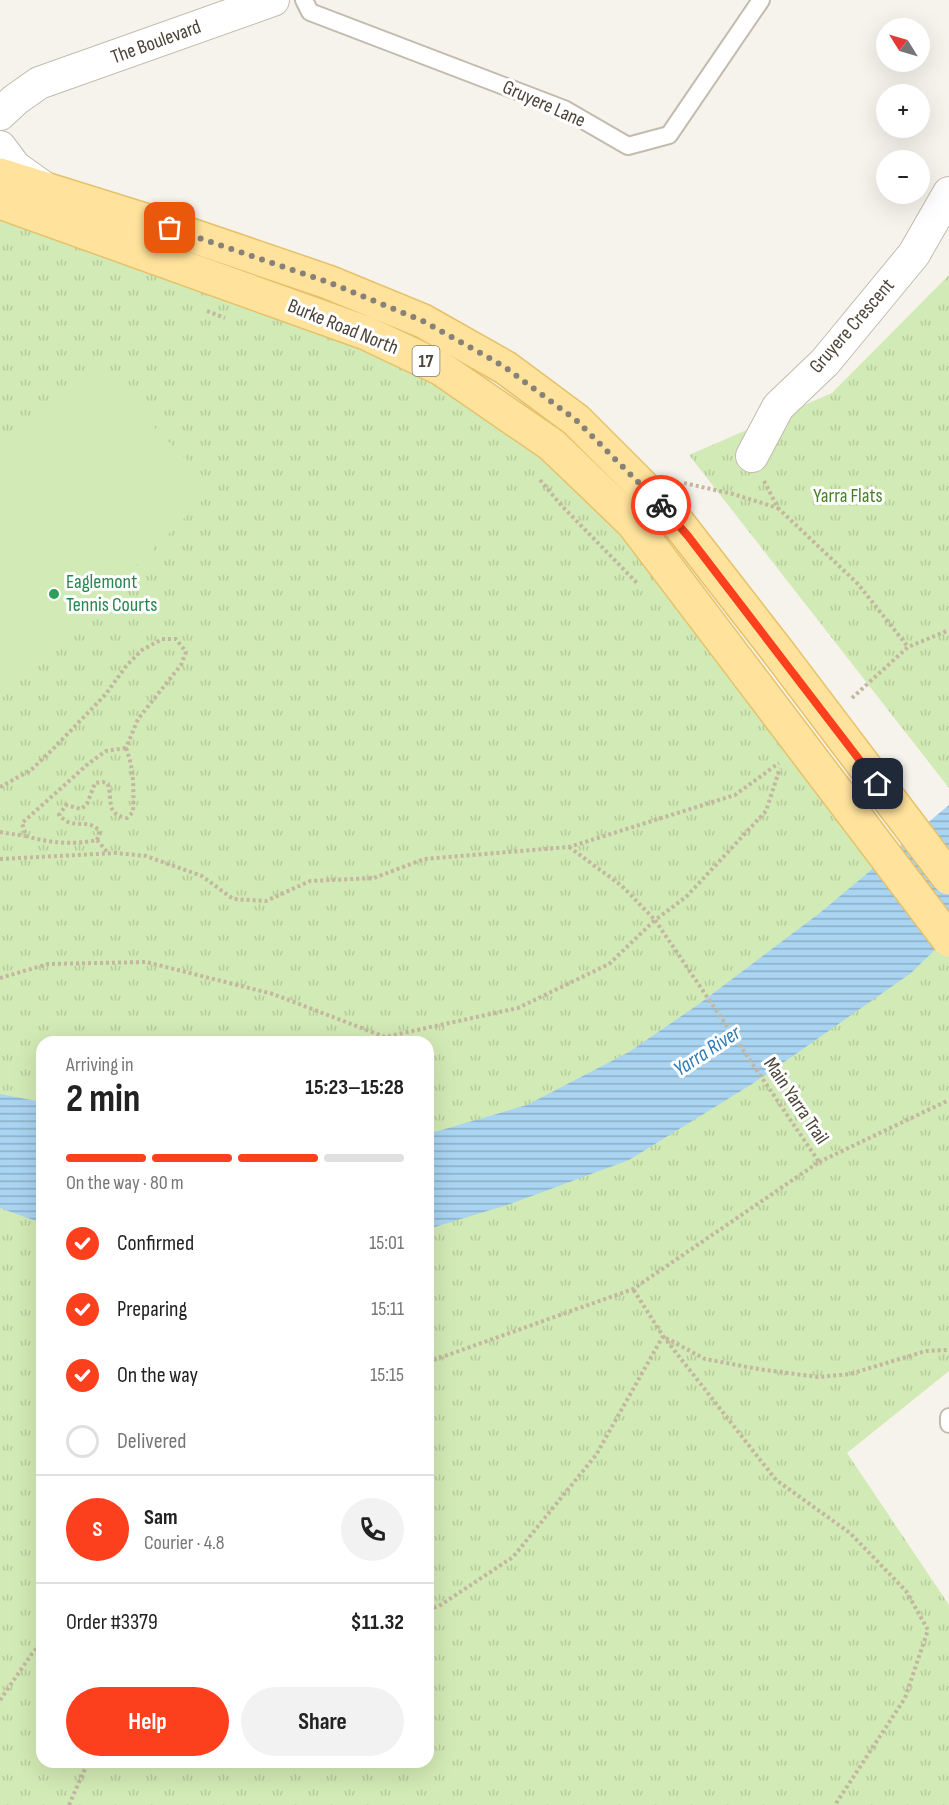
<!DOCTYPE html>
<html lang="en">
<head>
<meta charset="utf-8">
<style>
	:root { --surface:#fff; --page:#f2f2f2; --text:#222; --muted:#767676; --line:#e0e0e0; --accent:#fc3f1d }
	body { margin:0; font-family:"Sofia Sans Condensed",sans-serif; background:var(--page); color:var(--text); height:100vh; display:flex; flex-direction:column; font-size:22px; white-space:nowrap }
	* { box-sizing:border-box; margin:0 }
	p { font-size:20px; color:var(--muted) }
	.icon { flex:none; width:33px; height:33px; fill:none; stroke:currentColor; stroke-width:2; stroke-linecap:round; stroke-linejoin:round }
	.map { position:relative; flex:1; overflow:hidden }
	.details { position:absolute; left:36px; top:1036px; width:398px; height:732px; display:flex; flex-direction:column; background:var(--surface); border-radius:18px; box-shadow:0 6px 24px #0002 }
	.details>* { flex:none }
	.needle { width:39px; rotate:307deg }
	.buttons { position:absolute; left:876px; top:18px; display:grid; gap:12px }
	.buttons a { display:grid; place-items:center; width:54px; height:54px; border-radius:50%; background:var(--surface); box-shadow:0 6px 24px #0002; font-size:30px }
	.pin { position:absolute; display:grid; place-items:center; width:51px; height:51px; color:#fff; margin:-26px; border-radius:12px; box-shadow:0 3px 9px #0006 }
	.courier { position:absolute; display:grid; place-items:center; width:60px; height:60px; margin:-30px; border:4px solid #fc3f1d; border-radius:50%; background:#fff; color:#222; box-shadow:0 2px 8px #0007 }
	.head em { font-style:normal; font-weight:700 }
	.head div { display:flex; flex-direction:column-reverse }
	.head { display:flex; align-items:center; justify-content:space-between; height:102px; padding:0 30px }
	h1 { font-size:39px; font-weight:700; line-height:45px }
	.bar { display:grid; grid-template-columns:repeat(4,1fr); gap:9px 6px; align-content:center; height:72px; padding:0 30px }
	.bar i { height:8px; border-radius:4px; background:var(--line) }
	.bar .active { background:var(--accent) }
	.bar p { grid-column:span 4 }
	.line { display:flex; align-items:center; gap:15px; padding:0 30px; border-top:2px solid var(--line) }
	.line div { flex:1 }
	.round { display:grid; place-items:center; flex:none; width:63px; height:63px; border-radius:32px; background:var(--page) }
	ol { padding:0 30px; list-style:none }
	li { display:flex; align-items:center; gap:18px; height:66px }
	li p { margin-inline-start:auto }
	li .icon { padding:6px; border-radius:50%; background:var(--accent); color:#fff; stroke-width:4 }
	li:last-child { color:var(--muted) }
	li i { width:33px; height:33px; border:3px solid var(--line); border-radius:50% }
	.button { display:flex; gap:12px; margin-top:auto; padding:12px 30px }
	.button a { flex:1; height:69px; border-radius:36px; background:var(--accent); color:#fff; font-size:24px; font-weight:700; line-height:69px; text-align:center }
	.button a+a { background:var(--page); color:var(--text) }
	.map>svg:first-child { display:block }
</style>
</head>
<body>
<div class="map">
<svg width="949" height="1805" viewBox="0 0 949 1805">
	<defs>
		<pattern id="park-tufts" width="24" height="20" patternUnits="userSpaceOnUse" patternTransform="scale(1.5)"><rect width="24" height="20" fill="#d2eab5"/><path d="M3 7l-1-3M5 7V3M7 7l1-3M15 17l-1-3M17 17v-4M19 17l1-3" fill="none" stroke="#b6ca9c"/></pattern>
		<pattern id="water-rules" width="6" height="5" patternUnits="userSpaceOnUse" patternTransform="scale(1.5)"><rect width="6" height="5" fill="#a9d4f2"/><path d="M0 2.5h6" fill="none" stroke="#8caec5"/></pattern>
	</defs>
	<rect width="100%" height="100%" fill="#f6f3ec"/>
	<g fill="url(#park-tufts)" fill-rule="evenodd">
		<path d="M0,203L408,356L575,466L949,918V1371L847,1453L949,1605V1805H0ZM42,1042H428V1762H42Z"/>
		<polygon points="949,275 949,788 689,455 832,393"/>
	</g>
	<polygon fill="#d2eab5" points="91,364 215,488 0,700 0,453"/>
	<g fill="url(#water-rules)">
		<polygon points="949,805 949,936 911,973 800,1051 752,1084 629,1160 507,1205 428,1229 428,1134 527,1105 629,1052 699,1004 821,912"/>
		<polygon points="0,1094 42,1102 42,1223 0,1208"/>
	</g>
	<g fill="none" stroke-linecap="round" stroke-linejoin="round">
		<g stroke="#c2bbae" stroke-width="20">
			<g id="lane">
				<polyline points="304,0 310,12 564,109 628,146 669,135 761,0"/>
				<polyline points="949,1417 949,1424"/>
			</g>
		</g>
		<g stroke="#c2bbae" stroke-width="34">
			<g id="street">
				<polyline points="0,114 15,100 39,83 273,0"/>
				<polyline points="0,147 15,167 43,187"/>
				<polyline points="752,456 778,407 825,362 914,254 949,193"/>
			</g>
		</g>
		<g stroke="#e6c16a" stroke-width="36">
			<g id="primary">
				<polyline points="0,175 170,228 328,282 423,321 506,368 576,420 675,519 779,653"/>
				<polyline points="0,202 366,333 440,368 552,445 633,523 749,676"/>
			</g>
		</g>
		<g stroke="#c4b79f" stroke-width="4" stroke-dasharray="3 3" stroke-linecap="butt">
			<polyline points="207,311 225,318"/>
			<polyline points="540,480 561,505 638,584"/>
			<polyline points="764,481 778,508 858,584 908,647"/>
			<polyline points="684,483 733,494 778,508"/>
			<polyline points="852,698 908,647 949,630"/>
			<path d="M126,748C134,769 134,789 133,812L127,818C105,814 113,801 108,784L103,782L95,783L87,804L81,809L66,805L59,815C74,832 88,816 100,832L97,840C74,845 49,843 26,836L22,823L89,763L106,751Z"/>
			<polyline points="0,787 31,770 53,749 105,695 127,665 142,650 162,639 176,639 186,652 181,665 138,719 126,748"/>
			<polyline points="0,832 25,836"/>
			<polyline points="97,840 108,853"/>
			<polyline points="0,859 116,853 146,856 202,876 233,899 266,901 310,881 374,878 424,859 569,847 735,795 779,763"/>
			<polyline points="0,978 48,964 146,962 273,994 385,1037 518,1008 609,964 655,920 622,886 569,847"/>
			<polyline points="819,1162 949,1100"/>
			<polyline points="663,1336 776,1480 850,1533 906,1591 928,1630 905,1698 835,1805"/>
			<polyline points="666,1338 705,1359 758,1369 818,1377 850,1374 926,1351 949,1350"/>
			<polyline points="428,1362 633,1289 819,1162 655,920 686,897 766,811 780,768"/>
			<polyline points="428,1610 439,1606 513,1557 596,1455 663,1336 633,1289"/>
			<polyline points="0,1700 31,1655 42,1642"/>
			<polyline points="69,1805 88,1762"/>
		</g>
		<use href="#lane" stroke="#fff" stroke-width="16"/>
		<use href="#street" stroke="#fff" stroke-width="32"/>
		<use href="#primary" stroke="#ffe39c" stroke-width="33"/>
		<g stroke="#e6c16a" stroke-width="36" stroke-linecap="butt">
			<g id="primary-bridge">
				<polyline points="779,653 949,878"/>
				<polyline points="749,676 949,940"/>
			</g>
		</g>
		<use href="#primary-bridge" stroke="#ffe39c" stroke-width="33"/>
	</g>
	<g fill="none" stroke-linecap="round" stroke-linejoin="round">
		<polyline stroke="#878178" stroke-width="6" stroke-dasharray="0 10.8" points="170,228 328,282 423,321 486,356 506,368 576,420 661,505"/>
		<polyline stroke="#fc3f1d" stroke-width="8" points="661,505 688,536 878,784"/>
	</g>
	<circle fill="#2e9e5b" stroke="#fff" stroke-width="2" cx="54" cy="594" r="6"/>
	<g text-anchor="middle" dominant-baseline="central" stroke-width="6" stroke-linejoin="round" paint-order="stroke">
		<rect fill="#fff" stroke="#817c74" stroke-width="1.5" x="412.5" y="346" width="27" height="30" rx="4.5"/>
		<g font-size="18" font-weight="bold" fill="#4b4439">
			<text x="426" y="361">17</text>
		</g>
		<g font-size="20" fill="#4b4439" stroke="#fff">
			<text transform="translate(156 42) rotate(-20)">The Boulevard</text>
			<text transform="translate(544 104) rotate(24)">Gruyere Lane</text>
			<text transform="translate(852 326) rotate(-49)">Gruyere Crescent</text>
			<text transform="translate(343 327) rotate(22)">Burke Road North</text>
			<text transform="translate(796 1101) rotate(56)">Main Yarra Trail</text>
		</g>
		<g font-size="20" fill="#4a7f2a" stroke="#fff">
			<text x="848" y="496">Yarra Flats</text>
		</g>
		<g font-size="20" fill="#27864d" stroke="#fff" text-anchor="start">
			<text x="66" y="582">Eaglemont<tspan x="66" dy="23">Tennis Courts</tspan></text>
		</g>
		<g font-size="21" font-style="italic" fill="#2e7ab2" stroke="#fff">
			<text transform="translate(707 1051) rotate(-33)">Yarra River</text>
		</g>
	</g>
</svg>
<div class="buttons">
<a><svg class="needle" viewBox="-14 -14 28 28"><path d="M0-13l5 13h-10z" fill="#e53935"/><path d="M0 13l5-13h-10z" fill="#767676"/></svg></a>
<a>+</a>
<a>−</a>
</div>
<div class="pin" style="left:170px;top:228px;background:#ea580c"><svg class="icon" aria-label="bag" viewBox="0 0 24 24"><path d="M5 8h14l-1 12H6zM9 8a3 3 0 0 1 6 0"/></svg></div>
<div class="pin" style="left:878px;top:784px;background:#1f2937"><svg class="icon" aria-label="home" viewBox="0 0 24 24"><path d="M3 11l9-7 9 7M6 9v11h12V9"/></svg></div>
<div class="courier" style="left:661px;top:505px"><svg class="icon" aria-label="bike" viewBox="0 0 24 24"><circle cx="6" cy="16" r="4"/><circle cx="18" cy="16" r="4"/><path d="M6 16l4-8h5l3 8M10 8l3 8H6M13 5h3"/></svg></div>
<section class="details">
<div class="head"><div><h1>2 min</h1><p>Arriving in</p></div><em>15:23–15:28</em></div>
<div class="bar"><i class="active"></i><i class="active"></i><i class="active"></i><i></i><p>On the way · 80 m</p></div>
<ol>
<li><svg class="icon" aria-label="check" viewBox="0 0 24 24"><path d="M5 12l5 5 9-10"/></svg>Confirmed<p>15:01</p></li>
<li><svg class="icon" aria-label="check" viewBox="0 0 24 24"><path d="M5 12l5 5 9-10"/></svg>Preparing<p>15:11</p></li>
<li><svg class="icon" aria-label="check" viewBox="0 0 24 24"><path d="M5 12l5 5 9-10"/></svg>On the way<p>15:15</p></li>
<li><i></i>Delivered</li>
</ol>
<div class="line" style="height:108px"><b class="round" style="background:var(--accent);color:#fff">S</b><div><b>Sam</b><p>Courier · 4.8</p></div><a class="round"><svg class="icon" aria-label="phone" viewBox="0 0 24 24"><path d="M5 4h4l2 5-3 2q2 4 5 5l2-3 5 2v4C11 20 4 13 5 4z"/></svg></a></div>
<div class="line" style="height:78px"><div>Order #3379</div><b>$11.32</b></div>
<div class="button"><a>Help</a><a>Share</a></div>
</section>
</div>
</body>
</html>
